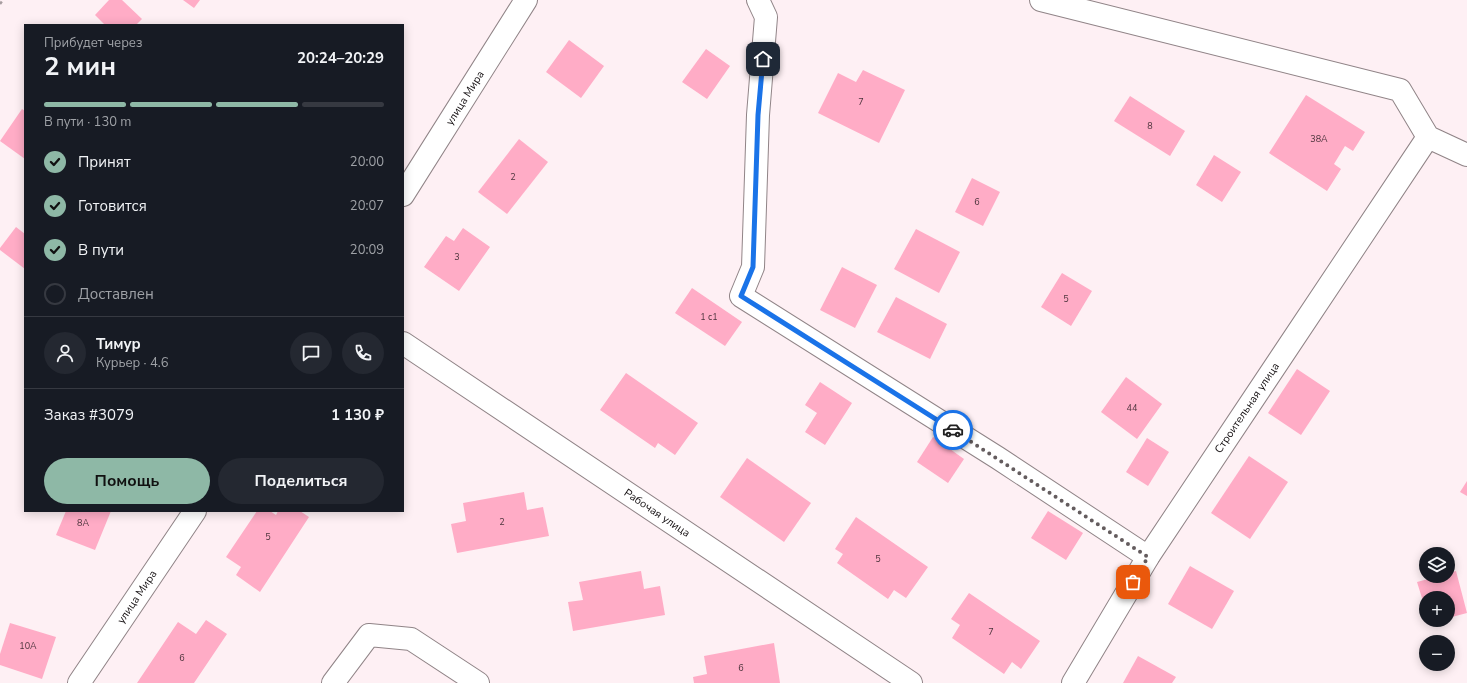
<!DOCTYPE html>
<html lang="ru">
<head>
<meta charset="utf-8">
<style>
	:root { --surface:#171b24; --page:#242831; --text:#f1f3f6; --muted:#9ea1a6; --line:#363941; --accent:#8eb8a6 }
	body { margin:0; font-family:"Nunito Sans",sans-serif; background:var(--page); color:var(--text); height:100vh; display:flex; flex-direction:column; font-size:15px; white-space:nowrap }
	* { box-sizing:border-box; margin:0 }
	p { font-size:13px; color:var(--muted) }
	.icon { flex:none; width:22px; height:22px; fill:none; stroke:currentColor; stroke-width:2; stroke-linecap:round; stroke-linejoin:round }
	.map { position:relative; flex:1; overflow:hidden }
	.details { position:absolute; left:24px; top:24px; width:380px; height:488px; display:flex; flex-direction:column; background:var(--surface); border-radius:0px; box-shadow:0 2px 10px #0003 }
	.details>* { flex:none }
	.buttons { position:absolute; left:1419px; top:547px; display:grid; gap:8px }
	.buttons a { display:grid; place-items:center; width:36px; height:36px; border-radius:50%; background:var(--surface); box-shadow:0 2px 10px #0003; font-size:20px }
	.pin { position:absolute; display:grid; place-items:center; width:34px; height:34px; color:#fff; margin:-17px; border-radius:8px; box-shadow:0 2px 6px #0006 }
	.courier { position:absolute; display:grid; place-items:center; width:40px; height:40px; margin:-20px; border:3px solid #1a73e8; border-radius:50%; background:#fff; color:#222; box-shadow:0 1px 5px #0007 }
	.headline em { font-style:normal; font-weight:700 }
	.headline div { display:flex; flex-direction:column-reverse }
	.headline { display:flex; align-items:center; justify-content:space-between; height:68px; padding:0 20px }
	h1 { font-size:26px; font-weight:700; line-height:30px }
	.bar { display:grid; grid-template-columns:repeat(4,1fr); gap:6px 4px; align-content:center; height:48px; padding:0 20px }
	.bar i { height:5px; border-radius:3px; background:var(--line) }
	.bar .current { background:var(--accent) }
	.bar p { grid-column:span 4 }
	.line { display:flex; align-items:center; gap:10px; padding:0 20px; border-top:1px solid var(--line) }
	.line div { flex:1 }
	.round { display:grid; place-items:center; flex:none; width:42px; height:42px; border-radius:21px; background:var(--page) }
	ol { padding:0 20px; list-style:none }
	li { display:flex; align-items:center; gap:12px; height:44px }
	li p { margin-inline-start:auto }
	li .icon { padding:4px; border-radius:50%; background:var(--accent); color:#111; stroke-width:4 }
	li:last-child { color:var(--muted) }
	li i { width:22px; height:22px; border:2px solid var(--line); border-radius:50% }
	.primary-button { display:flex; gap:8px; margin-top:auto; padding:8px 20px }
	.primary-button a { flex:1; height:46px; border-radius:24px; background:var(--accent); color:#111; font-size:16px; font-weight:700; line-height:46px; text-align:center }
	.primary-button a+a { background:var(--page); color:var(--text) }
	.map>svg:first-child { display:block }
</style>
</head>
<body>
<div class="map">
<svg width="1467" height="683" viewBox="0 0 1467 683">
	<rect width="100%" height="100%" fill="#fef0f4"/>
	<g fill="#ffacc6">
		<polygon points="109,0 122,0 142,19 136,25 105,25 95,15"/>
		<polygon points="183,0 200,0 194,8"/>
		<polygon points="569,40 604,66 581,98 546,72"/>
		<polygon points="706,49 730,66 707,99 682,82"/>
		<polygon points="863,70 905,90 879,143 818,113 838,73 856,82"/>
		<polygon points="1306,95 1365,132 1353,151 1345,146 1334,164 1341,169 1327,191 1269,153"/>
		<polygon points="1130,96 1185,131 1170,156 1114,121"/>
		<polygon points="22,109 25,111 25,159 0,141"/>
		<polygon points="519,139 548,162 507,214 478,192"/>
		<polygon points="1214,155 1241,172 1222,202 1196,185"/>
		<polygon points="972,178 1000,192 983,226 955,212"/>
		<polygon points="16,227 25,234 25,269 0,250 0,248"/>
		<polygon points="463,228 490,247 459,291 424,267 446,236 454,241"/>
		<polygon points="916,229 960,252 939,293 894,269"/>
		<polygon points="842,267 877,285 855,328 820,310"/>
		<polygon points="1062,273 1092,291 1071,326 1041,307"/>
		<polygon points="692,288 742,322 725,346 675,313"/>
		<polygon points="896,297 947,324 930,359 877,332"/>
		<polygon points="1297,369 1330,391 1301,435 1268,413"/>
		<polygon points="626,373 698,423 675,455 658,443 655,448 600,410"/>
		<polygon points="1126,377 1162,404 1137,439 1101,412"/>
		<polygon points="820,382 852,403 825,445 805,432 817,413 805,405"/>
		<polygon points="933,437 964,459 948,483 917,462"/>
		<polygon points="1147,438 1169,452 1148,486 1126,472"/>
		<polygon points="1249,456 1288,482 1250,539 1211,513"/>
		<polygon points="747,458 811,503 784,542 720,497"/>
		<polygon points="1467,481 1467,496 1460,492"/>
		<polygon points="524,492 527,510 543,507 549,536 457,553 451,524 466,521 463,503"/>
		<polygon points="66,511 111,511 95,550 56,535"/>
		<polygon points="257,511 270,511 276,515 278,511 300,511 309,517 260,592 236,575 241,567 226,557"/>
		<polygon points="1048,511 1083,533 1066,560 1031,538"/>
		<polygon points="856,517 928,567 906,598 894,590 888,599 837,563 843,554 835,549"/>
		<polygon points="1190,566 1234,591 1212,629 1168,604"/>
		<polygon points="641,571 644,589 660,586 665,615 573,631 568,602 583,600 579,582"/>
		<polygon points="1456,571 1467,613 1448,618 1448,598 1426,598 1426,611 1417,582 1439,576 1448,576 1448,573"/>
		<polygon points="969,593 1040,641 1021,669 1012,662 1004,674 952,638 960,625 951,619"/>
		<polygon points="206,620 227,634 194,683 137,683 178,622 196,634"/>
		<polygon points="1428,620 1440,620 1429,624"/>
		<polygon points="10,623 56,637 42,679 0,665 0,654"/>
		<polygon points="774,643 780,683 694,683 693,677 707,674 704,656"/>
		<polygon points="1138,656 1176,677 1172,683 1123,683"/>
	</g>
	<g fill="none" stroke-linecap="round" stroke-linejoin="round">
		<g stroke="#908487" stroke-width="24">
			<g id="minor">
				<polyline points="758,0 766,17 758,115 753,267 741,296 998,458 1148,557"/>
				<polyline points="1041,0 1400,90 1428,137 1467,155"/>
				<polyline points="403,195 526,0"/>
				<polyline points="403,343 911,683"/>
				<polyline points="79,683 195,511"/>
				<polyline points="333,683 369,635 411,639 478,683"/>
				<polyline points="1073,683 1148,557 1428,137"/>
			</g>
		</g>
		<polyline stroke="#a79da0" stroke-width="2.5" stroke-dasharray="3 2" stroke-linecap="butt" points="0,4 3,0"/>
		<use href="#minor" stroke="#fff" stroke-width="22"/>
	</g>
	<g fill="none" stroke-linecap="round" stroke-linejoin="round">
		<polyline stroke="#645c5e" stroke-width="4" stroke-dasharray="0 7.2" points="953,430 1148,557 1133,582"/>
		<polyline stroke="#1a73e8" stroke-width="5" points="763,59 758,115 753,267 741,296 953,430"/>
	</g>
	<g text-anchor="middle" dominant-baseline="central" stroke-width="3" stroke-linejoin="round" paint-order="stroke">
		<g font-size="9" fill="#4c343c">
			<text x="861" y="102">7</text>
			<text x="1150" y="126">8</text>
			<text x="1319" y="139">38А</text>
			<text x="513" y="177">2</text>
			<text x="977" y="202">6</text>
			<text x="457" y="257">3</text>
			<text x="1066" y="299">5</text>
			<text x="709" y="317">1 с1</text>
			<text x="1132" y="408">44</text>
			<text x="502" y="522">2</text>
			<text x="83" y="523">8А</text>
			<text x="268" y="537">5</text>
			<text x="878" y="559">5</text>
			<text x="991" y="632">7</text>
			<text x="28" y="646">10А</text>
			<text x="182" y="658">6</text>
			<text x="741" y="668">6</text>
		</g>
		<g font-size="11" fill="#110c0e" stroke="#fff">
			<text transform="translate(465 98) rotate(-58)">улица Мира</text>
			<text transform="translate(1247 408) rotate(-56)">Строительная улица</text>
			<text transform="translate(657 513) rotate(34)">Рабочая улица</text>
			<text transform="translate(137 597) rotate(-56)">улица Мира</text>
		</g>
	</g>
</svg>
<div class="buttons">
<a><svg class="icon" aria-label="layers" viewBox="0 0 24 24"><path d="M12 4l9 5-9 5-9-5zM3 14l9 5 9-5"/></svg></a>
<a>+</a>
<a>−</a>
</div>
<div class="pin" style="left:1133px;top:582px;background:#ea580c"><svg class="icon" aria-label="bag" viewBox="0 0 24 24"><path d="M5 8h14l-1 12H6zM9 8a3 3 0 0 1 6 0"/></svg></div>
<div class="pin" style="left:763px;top:59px;background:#1f2937"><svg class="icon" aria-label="home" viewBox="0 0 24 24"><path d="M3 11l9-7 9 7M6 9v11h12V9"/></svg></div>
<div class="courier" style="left:953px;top:430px"><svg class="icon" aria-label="car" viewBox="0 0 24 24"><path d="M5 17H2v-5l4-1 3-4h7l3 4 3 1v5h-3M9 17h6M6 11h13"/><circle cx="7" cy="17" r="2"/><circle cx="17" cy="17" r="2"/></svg></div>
<section class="details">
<div class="headline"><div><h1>2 мин</h1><p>Прибудет через</p></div><em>20:24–20:29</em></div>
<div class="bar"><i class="current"></i><i class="current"></i><i class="current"></i><i></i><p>В пути · 130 m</p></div>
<ol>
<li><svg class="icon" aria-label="check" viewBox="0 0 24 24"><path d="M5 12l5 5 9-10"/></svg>Принят<p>20:00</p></li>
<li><svg class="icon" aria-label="check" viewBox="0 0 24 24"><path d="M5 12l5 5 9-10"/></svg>Готовится<p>20:07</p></li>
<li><svg class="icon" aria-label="check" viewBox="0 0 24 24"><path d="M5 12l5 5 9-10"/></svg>В пути<p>20:09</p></li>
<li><i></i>Доставлен</li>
</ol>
<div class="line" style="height:72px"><a class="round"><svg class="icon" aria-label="person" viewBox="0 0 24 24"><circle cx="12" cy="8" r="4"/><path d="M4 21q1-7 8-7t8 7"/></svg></a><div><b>Тимур</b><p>Курьер · 4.6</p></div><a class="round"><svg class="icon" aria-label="chat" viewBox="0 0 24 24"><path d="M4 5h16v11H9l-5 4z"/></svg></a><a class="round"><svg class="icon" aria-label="phone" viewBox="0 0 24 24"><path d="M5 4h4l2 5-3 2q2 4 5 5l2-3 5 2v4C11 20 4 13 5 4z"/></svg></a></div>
<div class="line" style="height:52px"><div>Заказ #3079</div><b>1 130 ₽</b></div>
<div class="primary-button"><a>Помощь</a><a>Поделиться</a></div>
</section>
</div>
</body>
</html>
